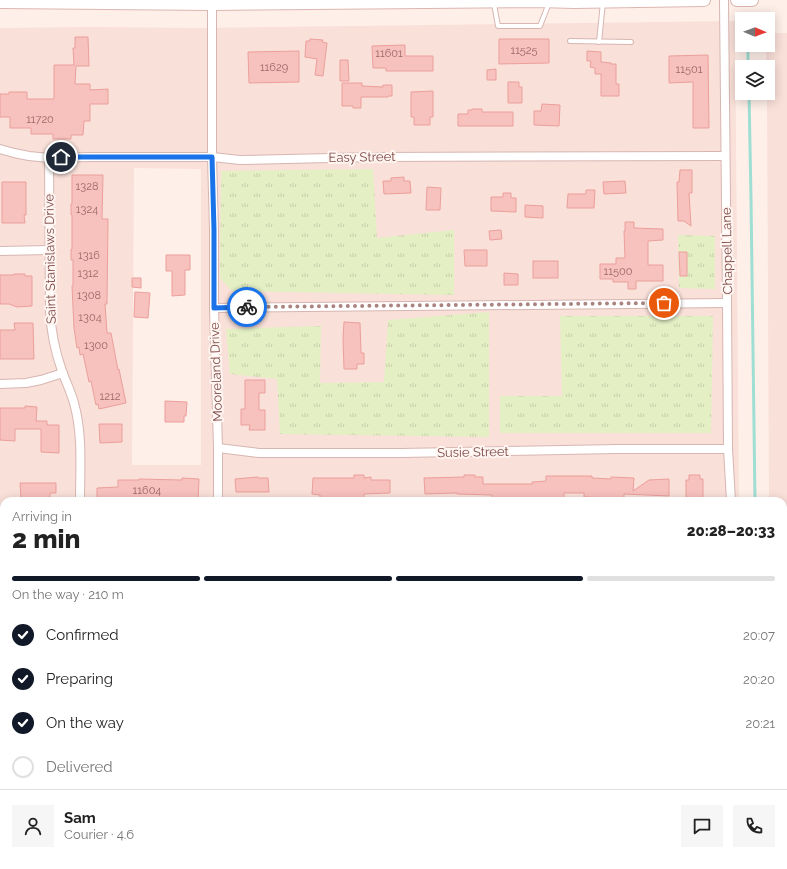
<!DOCTYPE html>
<html lang="en">
<head>
<meta charset="utf-8">
<style>
	:root { --surface:#fff; --page:#f6f6f6; --text:#222; --muted:#767676; --line:#e0e0e0; --accent:#111827 }
	body { margin:0; font-family:Raleway,sans-serif; background:var(--page); color:var(--text); height:100vh; display:flex; flex-direction:column; font-size:15px; white-space:nowrap }
	* { box-sizing:border-box; margin:0 }
	p { font-size:13px; color:var(--muted) }
	.icon { flex:none; width:22px; height:22px; fill:none; stroke:currentColor; stroke-width:2; stroke-linecap:round; stroke-linejoin:round }
	.map { position:relative; flex:1; overflow:hidden }
	.side { position:absolute; left:0px; top:497px; width:787px; height:372px; display:flex; flex-direction:column; background:var(--surface); border-radius:12px 12px 0 0; box-shadow:0 2px 10px #0003 }
	.side>* { flex:none }
	.needle { width:26px; rotate:91deg }
	.fabs { position:absolute; left:735px; top:12px; display:grid; gap:8px }
	.fabs a { display:grid; place-items:center; width:40px; height:40px; border-radius:0px; background:var(--surface); box-shadow:0 2px 10px #0003; font-size:20px }
	.pin { position:absolute; display:grid; place-items:center; width:34px; height:34px; color:#fff; margin:-17px; border:2px solid #fff; border-radius:50%; box-shadow:0 1px 4px #0007 }
	.courier { position:absolute; display:grid; place-items:center; width:40px; height:40px; margin:-20px; border:3px solid #1a73e8; border-radius:50%; background:#fff; color:#222; box-shadow:0 1px 5px #0007 }
	.headline em { font-style:normal; font-weight:800 }
	.headline div { display:flex; flex-direction:column-reverse }
	.headline { display:flex; align-items:center; justify-content:space-between; height:68px; padding:0 12px }
	h1 { font-size:26px; font-weight:800; line-height:30px }
	.bar { display:grid; grid-template-columns:repeat(4,1fr); gap:6px 4px; align-content:center; height:48px; padding:0 12px }
	.bar i { height:5px; border-radius:3px; background:var(--line) }
	.bar .active { background:var(--accent) }
	.bar p { grid-column:span 4 }
	.line { display:flex; align-items:center; gap:10px; padding:0 12px; border-top:1px solid var(--line) }
	.line div { flex:1 }
	.round { display:grid; place-items:center; flex:none; width:42px; height:42px; border-radius:0px; background:var(--page) }
	ol { padding:0 12px; list-style:none }
	li { display:flex; align-items:center; gap:12px; height:44px }
	li p { margin-inline-start:auto }
	li .icon { padding:4px; border-radius:50%; background:var(--accent); color:#fff; stroke-width:4 }
	li:last-child { color:var(--muted) }
	li i { width:22px; height:22px; border:2px solid var(--line); border-radius:50% }
	.map>svg:first-child { display:block }
</style>
</head>
<body>
<div class="map">
<svg width="787" height="869" viewBox="0 0 787 869">
	<defs>
		<pattern id="grass-tufts" width="24" height="20" patternUnits="userSpaceOnUse"><rect width="24" height="20" fill="#e4efc4"/><path d="M3 7l-1-3M5 7V3M7 7l1-3M15 17l-1-3M17 17v-4M19 17l1-3" fill="none" stroke="#c8ceaa"/></pattern>
	</defs>
	<rect width="100%" height="100%" fill="#ffefe9"/>
	<g fill="#f9e0d9" fill-rule="evenodd">
		<path d="M735,21L739,501H4V808L0,807V28L91,27L202,28ZM134,168L201,169V465H132Z"/>
		<polygon points="768,33 787,33 787,869 771,869 771,865 783,865 783,501 769,501 767,93 768,93 768,67 766,67 766,45 768,45"/>
		<polygon points="239,865 741,865 741,869 252,869"/>
	</g>
	<g fill="url(#grass-tufts)">
		<polygon points="373,169 377,238 454,230 454,295 232,291 220,278 221,171"/>
		<polygon points="678,235 715,236 715,289 679,288"/>
		<polygon points="489,312 489,437 280,434 277,379 230,374 226,329 321,326 320,383 384,382 388,320"/>
		<polygon points="560,316 713,316 711,433 500,433 500,396 562,396"/>
	</g>
	<g fill="none" stroke-linecap="round" stroke-linejoin="round">
		<g stroke="#9fdfd3" stroke-width="3">
			<polyline points="748,45 748,67"/>
			<polyline points="749,93 751,198 755,501"/>
			<polyline points="757,865 757,869"/>
		</g>
	</g>
	<g fill="#f7c1bd" stroke="#ec9f9b">
		<polygon points="75,37 88,37 89,66 76,66 75,84 90,84 90,90 108,89 108,104 90,104 90,121 84,121 83,135 71,135 71,139 53,139 53,134 31,134 31,128 10,128 10,117 0,117 0,94 9,94 9,92 27,92 27,99 54,99 54,65 74,65 73,48 75,48"/>
		<polygon points="310,39 323,40 322,42 327,43 323,76 315,75 317,59 305,57 306,41 310,41"/>
		<polygon points="499,39 549,39 549,63 499,64"/>
		<polygon points="405,45 405,56 433,56 433,71 386,71 386,68 373,68 372,46"/>
		<polygon points="299,51 299,82 249,83 248,52"/>
		<polygon points="587,51 601,52 601,62 611,63 611,64 616,64 616,84 619,84 619,96 601,96 601,74 595,74 595,68 590,67 591,61 587,61"/>
		<polygon points="708,55 709,128 693,128 693,82 669,83 669,56"/>
		<polygon points="340,60 348,60 349,81 340,81"/>
		<polygon points="496,69 496,80 487,80 487,70"/>
		<polygon points="508,82 519,82 519,87 522,87 522,103 508,103"/>
		<polygon points="342,83 362,83 362,86 383,87 383,85 392,85 392,96 388,96 388,97 361,97 361,108 353,108 353,106 342,106"/>
		<polygon points="433,91 433,117 430,117 430,125 414,125 414,117 411,117 411,92"/>
		<polygon points="542,104 560,105 559,126 534,125 534,111 541,111"/>
		<polygon points="472,109 482,109 482,112 513,112 513,126 458,126 458,114 468,114 468,110 472,110"/>
		<polygon points="680,170 692,170 692,193 689,193 691,226 684,221 678,221 677,182 679,182"/>
		<polygon points="72,175 103,175 102,219 108,219 107,304 105,304 107,333 111,333 118,370 119,369 126,403 99,409 98,404 96,405 91,381 89,382 83,354 80,355 79,347 77,348 74,328 72,286 73,286 73,260 71,260 71,249 72,249 72,215 71,215 71,204 72,204"/>
		<polygon points="404,177 404,181 410,181 411,193 384,194 383,181 391,181 391,178"/>
		<polygon points="625,181 626,193 604,194 603,182"/>
		<polygon points="2,182 26,182 26,215 24,215 25,223 2,223"/>
		<polygon points="427,187 441,188 440,210 426,210"/>
		<polygon points="586,190 595,190 594,208 567,208 568,194 586,194"/>
		<polygon points="503,193 511,193 511,198 516,198 516,212 491,211 491,197 503,197"/>
		<polygon points="525,205 543,206 543,218 525,217"/>
		<polygon points="625,222 634,222 634,228 663,229 663,240 648,241 648,265 663,265 663,281 636,281 636,289 628,289 628,282 613,282 613,279 600,279 600,264 616,264 616,258 625,258 624,231 625,231"/>
		<polygon points="501,230 502,239 490,240 489,231"/>
		<polygon points="464,250 487,250 487,266 465,266"/>
		<polygon points="679,252 687,252 687,276 680,276"/>
		<polygon points="166,255 190,255 190,270 185,270 185,295 172,296 172,271 166,271"/>
		<rect x="533" y="261" width="25" height="17"/>
		<polygon points="504,273 518,274 518,285 504,285"/>
		<polygon points="14,274 25,274 25,276 32,276 32,306 17,307 9,304 0,304 0,275 14,275"/>
		<polygon points="132,278 141,278 141,288 132,287"/>
		<polygon points="135,292 150,293 148,318 134,317"/>
		<polygon points="344,322 360,323 361,353 364,353 364,364 357,364 357,369 344,369 343,338"/>
		<polygon points="14,323 33,323 34,359 0,359 0,330 15,330"/>
		<polygon points="245,380 265,380 265,393 259,393 259,410 265,410 265,430 249,430 250,425 241,425 241,409 245,409"/>
		<polygon points="165,401 187,402 186,416 184,416 184,422 165,422"/>
		<polygon points="25,406 37,407 36,421 47,421 47,425 59,425 59,453 41,452 41,429 15,429 15,441 0,440 0,408 25,408"/>
		<polygon points="99,424 122,424 122,442 100,443"/>
		<polygon points="354,475 364,475 364,478 371,477 371,480 390,480 390,493 364,494 364,498 357,499 358,501 346,501 346,499 320,499 320,495 312,494 313,478 354,478"/>
		<polygon points="464,475 475,475 475,477 483,477 483,484 532,484 532,482 546,481 546,476 592,476 592,478 611,479 611,477 634,478 633,491 649,480 669,479 669,496 624,494 624,501 610,501 610,498 584,497 584,493 564,493 564,501 515,501 515,498 492,499 492,495 457,494 457,493 425,494 424,478 464,477"/>
		<polygon points="689,475 700,475 700,479 703,479 703,501 686,501 686,480 689,480"/>
		<polygon points="258,477 258,478 268,478 269,492 236,492 235,479"/>
		<polygon points="182,478 199,479 198,501 97,501 97,488 118,487 118,480 139,480 139,479 182,480"/>
		<polygon points="20,483 56,483 56,493 50,493 50,499 21,499"/>
	</g>
	<g fill="none" stroke-linecap="round" stroke-linejoin="round">
		<g stroke="#d7b6b1" stroke-width="6">
			<g id="service">
				<polyline points="494,4 498,26 540,26 549,3"/>
				<polyline points="570,41 631,42"/>
				<polyline points="599,42 603,2"/>
			</g>
		</g>
		<g stroke="#d7b6b1" stroke-width="10">
			<g id="minor">
				<polyline points="724,0 727,303 728,449 731,501"/>
				<polyline points="212,4 212,157 214,230 214,308 218,448 218,501"/>
				<polyline points="0,149 14,153 29,156 49,158 92,157 212,157 240,160 374,157 725,156"/>
				<path d="M49,158L50,311C51,332 55,351 62,371C66,382 71,392 74,403C83,435 80,468 80,501"/>
				<polyline points="0,251 50,250"/>
				<polyline points="214,308 727,303"/>
				<polyline points="0,384 26,383 41,380 63,373"/>
				<polyline points="218,448 259,453 402,453 618,449 728,449"/>
				<polyline points="0,717 4,719"/>
				<polyline points="365,865 373,869"/>
				<polyline points="733,865 733,869"/>
			</g>
		</g>
		<g stroke="#ddb6b0" stroke-width="14">
			<g id="secondary">
				<polyline points="737,0 752,0"/>
				<polyline points="0,2 212,4 539,1 574,2 704,0"/>
			</g>
		</g>
		<use href="#service" stroke="#fff" stroke-width="4"/>
		<use href="#minor" stroke="#fff" stroke-width="8"/>
		<use href="#secondary" stroke="#fff" stroke-width="12"/>
		<g stroke="#aca4cb" stroke-width="3" stroke-dasharray="6 4" stroke-linecap="butt">
			<polyline points="0,830 4,831"/>
			<polyline points="152,865 170,869"/>
		</g>
	</g>
	<g fill="none" stroke-linecap="round" stroke-linejoin="round">
		<polyline stroke="#aa8480" stroke-width="4" stroke-dasharray="0 7.2" points="247,307 664,303"/>
		<polyline stroke="#1a73e8" stroke-width="5" points="61,157 212,157 214,230 214,308 247,307"/>
	</g>
	<g text-anchor="middle" dominant-baseline="central" stroke-width="4" stroke-linejoin="round" paint-order="stroke">
		<g font-size="11" fill="#9c6865">
			<text x="524" y="50">11525</text>
			<text x="389" y="53">11601</text>
			<text x="274" y="67">11629</text>
			<text x="689" y="69">11501</text>
			<text x="40" y="119">11720</text>
			<text x="87" y="186">1328</text>
			<text x="87" y="209">1324</text>
			<text x="89" y="255">1316</text>
			<text x="618" y="271">11500</text>
			<text x="88" y="273">1312</text>
			<text x="89" y="295">1308</text>
			<text x="90" y="317">1304</text>
			<text x="96" y="345">1300</text>
			<text x="110" y="396">1212</text>
			<text x="147" y="490">11604</text>
		</g>
		<g font-size="13" fill="#7d4a48" stroke="#fff5f1">
			<text transform="translate(362 157) rotate(-1)">Easy Street</text>
			<text transform="translate(727 251) rotate(-91)">Chappell Lane</text>
			<text transform="translate(50 259) rotate(-91)">Saint Stanislaws Drive</text>
			<text transform="translate(216 372) rotate(-92)">Mooreland Drive</text>
			<text transform="translate(473 452) rotate(-1)">Susie Street</text>
		</g>
	</g>
</svg>
<div class="fabs">
<a><svg class="needle" viewBox="-14 -14 28 28"><path d="M0-13l5 13h-10z" fill="#e53935"/><path d="M0 13l5-13h-10z" fill="#767676"/></svg></a>
<a><svg class="icon" aria-label="layers" viewBox="0 0 24 24"><path d="M12 4l9 5-9 5-9-5zM3 14l9 5 9-5"/></svg></a>
</div>
<div class="pin" style="left:664px;top:303px;background:#ea580c"><svg class="icon" aria-label="bag" viewBox="0 0 24 24"><path d="M5 8h14l-1 12H6zM9 8a3 3 0 0 1 6 0"/></svg></div>
<div class="pin" style="left:61px;top:157px;background:#1f2937"><svg class="icon" aria-label="home" viewBox="0 0 24 24"><path d="M3 11l9-7 9 7M6 9v11h12V9"/></svg></div>
<div class="courier" style="left:247px;top:307px"><svg class="icon" aria-label="bike" viewBox="0 0 24 24"><circle cx="6" cy="16" r="4"/><circle cx="18" cy="16" r="4"/><path d="M6 16l4-8h5l3 8M10 8l3 8H6M13 5h3"/></svg></div>
<section class="side">
<div class="headline"><div><h1>2 min</h1><p>Arriving in</p></div><em>20:28–20:33</em></div>
<div class="bar"><i class="active"></i><i class="active"></i><i class="active"></i><i></i><p>On the way · 210 m</p></div>
<ol>
<li><svg class="icon" aria-label="check" viewBox="0 0 24 24"><path d="M5 12l5 5 9-10"/></svg>Confirmed<p>20:07</p></li>
<li><svg class="icon" aria-label="check" viewBox="0 0 24 24"><path d="M5 12l5 5 9-10"/></svg>Preparing<p>20:20</p></li>
<li><svg class="icon" aria-label="check" viewBox="0 0 24 24"><path d="M5 12l5 5 9-10"/></svg>On the way<p>20:21</p></li>
<li><i></i>Delivered</li>
</ol>
<div class="line" style="height:72px"><a class="round"><svg class="icon" aria-label="person" viewBox="0 0 24 24"><circle cx="12" cy="8" r="4"/><path d="M4 21q1-7 8-7t8 7"/></svg></a><div><b>Sam</b><p>Courier · 4.6</p></div><a class="round"><svg class="icon" aria-label="chat" viewBox="0 0 24 24"><path d="M4 5h16v11H9l-5 4z"/></svg></a><a class="round"><svg class="icon" aria-label="phone" viewBox="0 0 24 24"><path d="M5 4h4l2 5-3 2q2 4 5 5l2-3 5 2v4C11 20 4 13 5 4z"/></svg></a></div>
</section>
</div>
</body>
</html>
